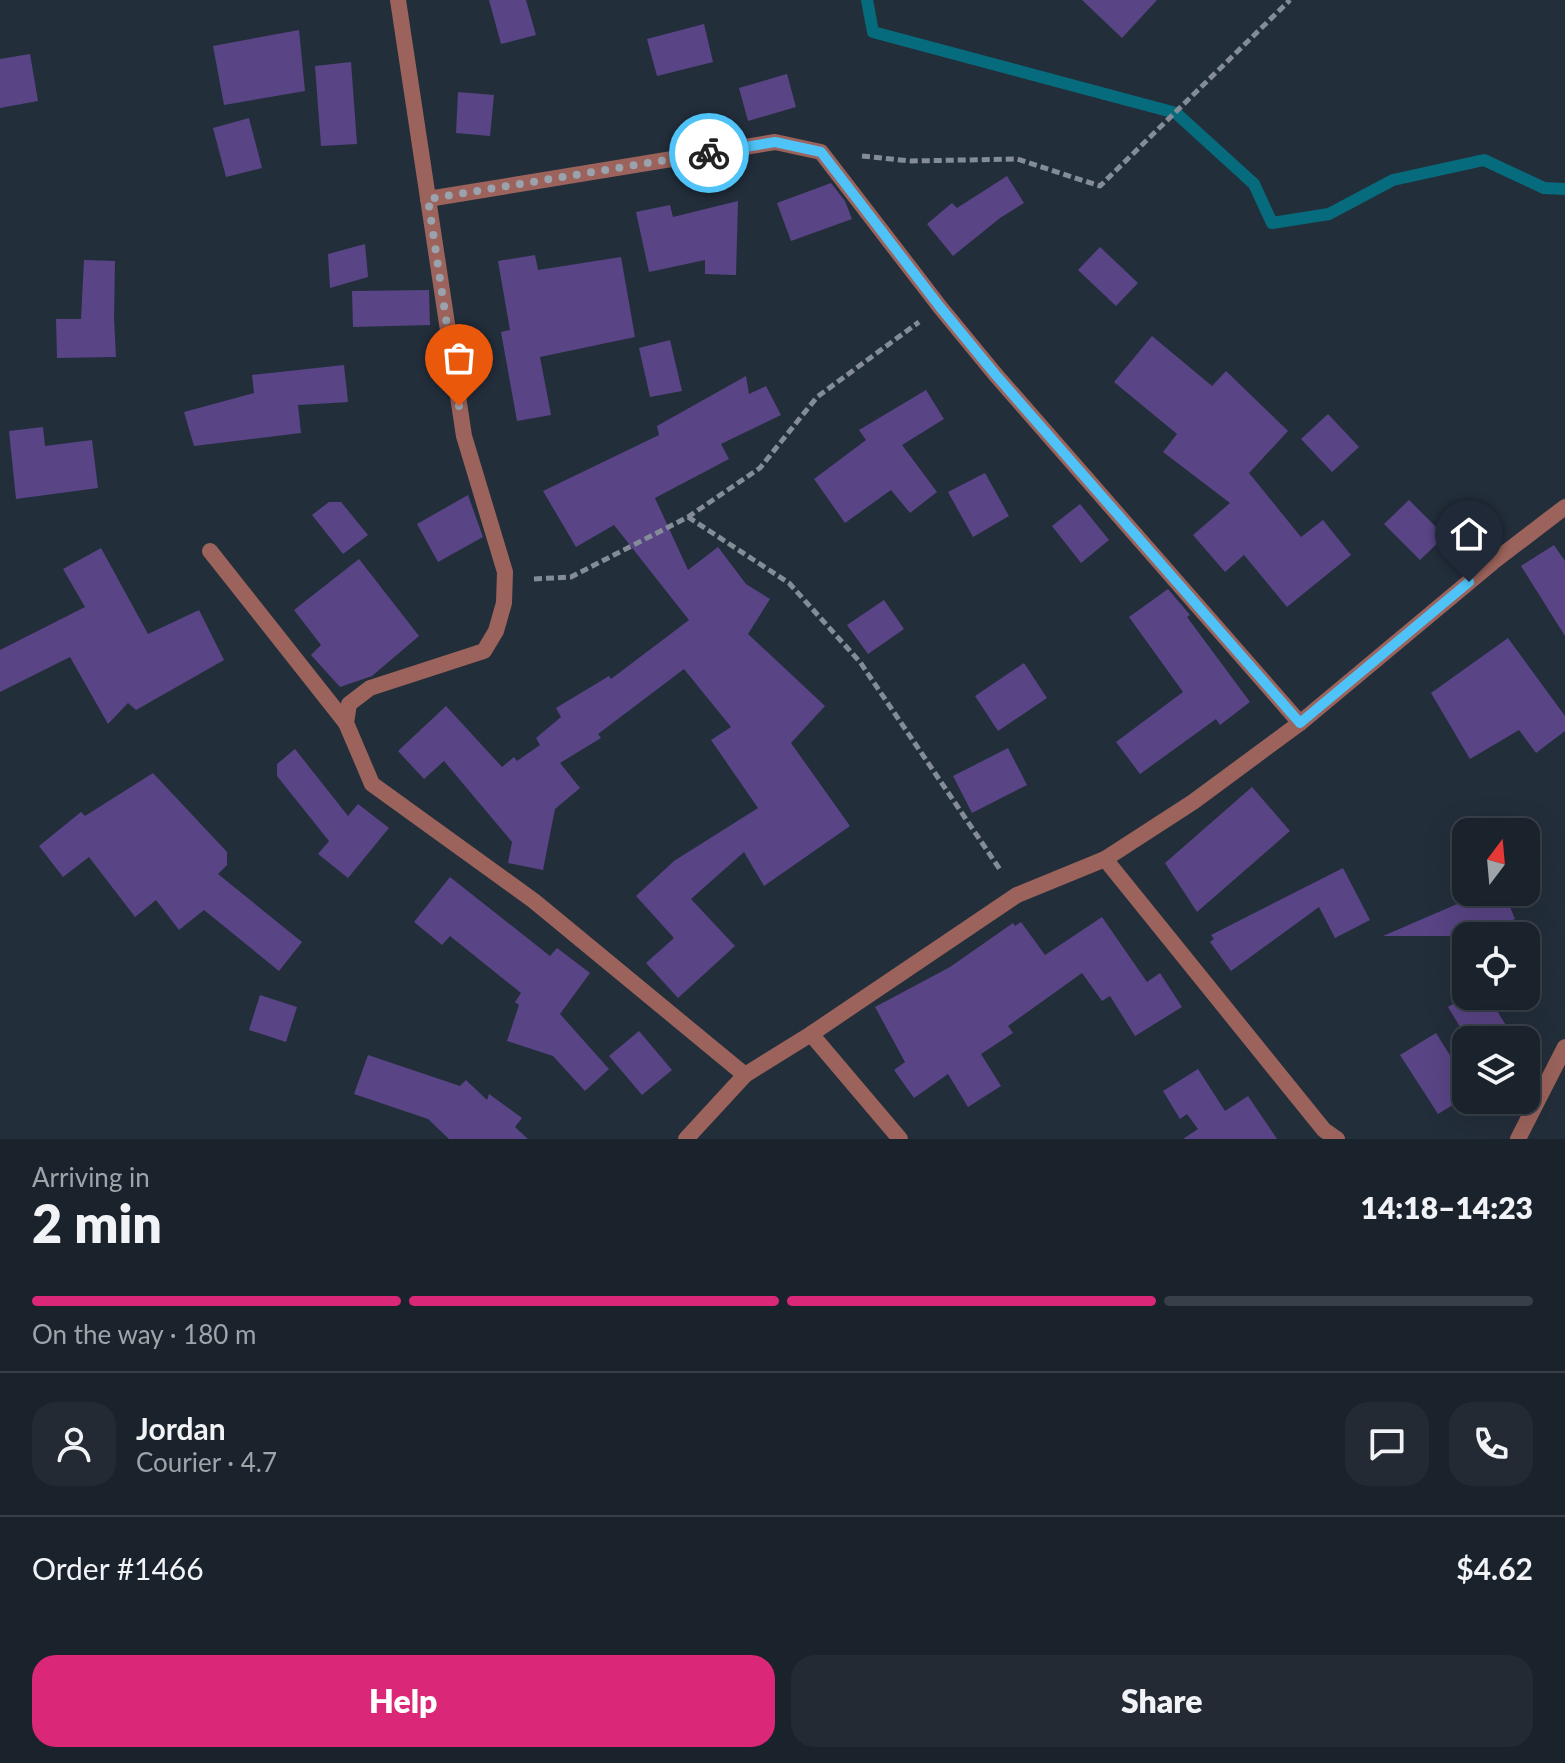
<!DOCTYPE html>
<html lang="en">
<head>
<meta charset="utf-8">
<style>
	:root { --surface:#1a222c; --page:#232a34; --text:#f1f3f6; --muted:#9fa4a9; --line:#383f48; --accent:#db2777 }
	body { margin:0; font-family:Lato,sans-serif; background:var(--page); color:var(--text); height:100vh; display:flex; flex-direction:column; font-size:30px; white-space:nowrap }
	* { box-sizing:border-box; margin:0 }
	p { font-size:26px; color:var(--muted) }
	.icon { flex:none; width:44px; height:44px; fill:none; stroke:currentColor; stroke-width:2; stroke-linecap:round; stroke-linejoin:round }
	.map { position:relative; height:1139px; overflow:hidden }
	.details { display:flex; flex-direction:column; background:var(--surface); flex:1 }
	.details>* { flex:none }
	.needle { width:52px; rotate:16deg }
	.tools { position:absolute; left:1452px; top:818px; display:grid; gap:16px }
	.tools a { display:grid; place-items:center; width:88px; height:88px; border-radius:16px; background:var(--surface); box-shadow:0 8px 32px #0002,0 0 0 2px var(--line); font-size:40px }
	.pin { position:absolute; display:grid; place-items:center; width:68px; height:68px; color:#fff; margin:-82px -34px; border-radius:50% 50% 50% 0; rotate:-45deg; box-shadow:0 0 8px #0007 }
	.pin .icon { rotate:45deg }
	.courier { position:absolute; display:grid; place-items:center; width:80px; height:80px; margin:-40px; border:6px solid #4fc3f7; border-radius:50%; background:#fff; color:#222; box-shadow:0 2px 10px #0007 }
	.summary em { font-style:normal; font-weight:800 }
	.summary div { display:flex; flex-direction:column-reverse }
	.summary { display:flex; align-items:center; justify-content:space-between; height:136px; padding:0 32px }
	h1 { font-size:52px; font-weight:800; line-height:60px }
	.bar { display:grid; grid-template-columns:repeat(4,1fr); gap:12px 8px; align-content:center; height:96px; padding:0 32px }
	.bar i { height:10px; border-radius:6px; background:var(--line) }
	.bar .active { background:var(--accent) }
	.bar p { grid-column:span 4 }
	.line { display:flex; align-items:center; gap:20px; padding:0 32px; border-top:2px solid var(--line) }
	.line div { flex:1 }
	.round { display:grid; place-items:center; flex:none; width:84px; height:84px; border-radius:24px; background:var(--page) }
	.primary-button { display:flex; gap:16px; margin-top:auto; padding:16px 32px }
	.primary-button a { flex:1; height:92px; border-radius:24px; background:var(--accent); color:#fff; font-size:32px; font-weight:800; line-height:92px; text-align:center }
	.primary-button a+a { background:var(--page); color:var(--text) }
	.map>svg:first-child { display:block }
</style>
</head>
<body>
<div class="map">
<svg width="1565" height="1139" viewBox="0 0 1565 1139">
	<rect width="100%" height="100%" fill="#232e3b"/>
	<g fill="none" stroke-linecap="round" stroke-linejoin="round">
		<polyline stroke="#066c7d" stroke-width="12" points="867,0 873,32 1176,113 1254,184 1272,223 1329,214 1393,180 1484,160 1544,188 1565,189"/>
	</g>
	<g fill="#594485">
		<polygon points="489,0 526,0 536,35 501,44"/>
		<polygon points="1082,0 1157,0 1122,38"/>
		<polygon points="704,24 713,62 657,76 647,39"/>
		<polygon points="299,30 305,91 224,105 213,46"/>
		<polygon points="30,54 38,101 0,108 0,59"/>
		<polygon points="351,62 357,144 321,146 315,66"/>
		<polygon points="787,74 796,107 748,121 739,88"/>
		<polygon points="458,92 494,95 490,136 456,133"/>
		<polygon points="249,118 262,168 226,177 213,128"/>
		<polygon points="1007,176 1024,203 1000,218 953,256 927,224 952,203 957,208"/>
		<polygon points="831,183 845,201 852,219 791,241 777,203"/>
		<polygon points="738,201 736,275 705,274 705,260 649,272 636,212 670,205 673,217"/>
		<polygon points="365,244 368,277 330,288 328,254"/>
		<polygon points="1100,247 1138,283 1116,306 1078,270"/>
		<polygon points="535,255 538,270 621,257 635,337 540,357 551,415 517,421 501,332 510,330 498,261"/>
		<polygon points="84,260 115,261 114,318 116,357 57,358 56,319 81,319"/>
		<polygon points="429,290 430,325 353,327 352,291"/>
		<polygon points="1152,336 1212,386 1226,371 1288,431 1249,473 1301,537 1323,520 1351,555 1287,607 1244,555 1225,572 1193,535 1230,503 1163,452 1177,434 1114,382"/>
		<polygon points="670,340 682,391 650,397 639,348"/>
		<polygon points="344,365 348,402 298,405 301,433 194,446 184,412 254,393 252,375"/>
		<polygon points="746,376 749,394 766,386 781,415 721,444 729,459 655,498 688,570 718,547 746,584 770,599 748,634 825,706 791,743 850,826 764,886 744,852 691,899 735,946 678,998 646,963 674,938 636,896 674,861 758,808 711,740 731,727 684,669 598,734 601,738 560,763 580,788 555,809 543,870 508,863 512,842 444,761 424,779 398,751 446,706 502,767 514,757 517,761 540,745 536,738 561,717 556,708 609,676 611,679 689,620 614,525 576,547 543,491 659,435 657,426"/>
		<polygon points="926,390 944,419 902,445 937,492 910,513 891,490 845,523 814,479 866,440 859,430"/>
		<polygon points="1328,414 1359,447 1332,472 1301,439"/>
		<polygon points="43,427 45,446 92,440 98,488 16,499 9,431"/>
		<polygon points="985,473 1009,516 973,537 948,492"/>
		<polygon points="468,495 483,537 438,562 417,524"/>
		<polygon points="1409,500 1445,536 1420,560 1384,524"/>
		<polygon points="329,502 341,502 368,535 343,554 312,515"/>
		<polygon points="1080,504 1109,540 1081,563 1052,526"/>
		<polygon points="1554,545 1565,561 1565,636 1521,566"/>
		<polygon points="101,548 148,634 199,610 224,660 136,710 128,703 108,724 70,657 0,692 0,650 85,607 63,569"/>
		<polygon points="359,559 419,636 372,676 340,687 311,655 321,645 294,610"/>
		<polygon points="1168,589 1190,615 1187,617 1250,702 1220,725 1216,719 1140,774 1116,742 1183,692 1129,617"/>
		<polygon points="884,600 904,629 868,654 847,625"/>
		<polygon points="1508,638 1565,716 1565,731 1536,753 1519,730 1470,759 1431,693"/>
		<polygon points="1024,663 1047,698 998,731 975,696"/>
		<polygon points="1008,748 1027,785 972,813 953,776"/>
		<polygon points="295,749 348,816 358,804 389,828 348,878 318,854 329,841 277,776 277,764"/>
		<polygon points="153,773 227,852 227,865 218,874 302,942 279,971 204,910 179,930 156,900 135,917 89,857 63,877 39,846 81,812 85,816"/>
		<polygon points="1252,787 1290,831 1197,912 1165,863"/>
		<polygon points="1343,868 1370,920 1335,938 1319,907 1231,971 1210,942 1214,939 1211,935"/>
		<polygon points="450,877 550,956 557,948 590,973 560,1014 609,1069 585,1091 553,1056 507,1041 519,1005 515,1002 521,993 450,936 442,945 414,922"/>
		<polygon points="1485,892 1504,892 1515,919 1475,936 1383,936"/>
		<polygon points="1102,917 1147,982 1160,973 1182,1007 1135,1036 1110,996 1102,1001 1082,973 1008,1026 1013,1033 981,1054 1001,1086 968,1107 948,1074 914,1098 894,1070 905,1062 875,1007 950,967 1013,923 1015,926 1021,922 1045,955"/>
		<polygon points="260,995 297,1007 286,1042 249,1030"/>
		<polygon points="1466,996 1488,996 1515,1040 1468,1040 1448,1007"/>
		<polygon points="639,1031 672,1070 642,1095 609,1056"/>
		<polygon points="1436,1033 1466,1081 1466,1097 1438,1114 1400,1055"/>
		<polygon points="368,1055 460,1086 466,1080 487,1100 489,1094 522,1118 515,1127 528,1139 449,1139 428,1119 354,1094"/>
		<polygon points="1198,1069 1225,1111 1248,1096 1277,1139 1183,1139 1198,1129 1187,1114 1180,1119 1163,1091"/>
	</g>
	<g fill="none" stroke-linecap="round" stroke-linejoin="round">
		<g stroke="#838c97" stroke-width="5" stroke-dasharray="8 4" stroke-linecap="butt">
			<polyline points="862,156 911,161 1017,159 1100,186 1290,0"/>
			<polyline points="688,517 789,583 860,662 1001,871"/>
			<polyline points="534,579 571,577 688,517 760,468 817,397 919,322"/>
		</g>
		<g stroke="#9b635b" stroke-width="16">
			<polyline points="398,0 464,436 505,572 504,603 496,631 484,651 370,688 349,704 346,723 372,784 534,901 745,1075"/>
			<polyline points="428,199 775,142 821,152 940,307 995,374 1300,723"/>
			<polyline points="210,551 346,723"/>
			<polyline points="1105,859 1324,1130 1337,1139"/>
			<polyline points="811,1034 900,1139"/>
			<polyline points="686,1139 745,1075 811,1034 1017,895 1105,859 1193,802 1300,723 1493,562 1565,507"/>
			<polyline points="1518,1139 1565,1047"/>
		</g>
	</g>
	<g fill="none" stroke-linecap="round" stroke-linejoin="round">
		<polyline stroke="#9aa2ad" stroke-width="8" stroke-dasharray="0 14.4" points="459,406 428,199 709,153"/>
		<polyline stroke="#4fc3f7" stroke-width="10" points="709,153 775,142 821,152 940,307 995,374 1300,723 1469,582"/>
	</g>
</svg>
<div class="tools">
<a><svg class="needle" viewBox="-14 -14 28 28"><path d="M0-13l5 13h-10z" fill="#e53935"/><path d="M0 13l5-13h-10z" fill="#9fa4a9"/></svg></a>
<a><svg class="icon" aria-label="locate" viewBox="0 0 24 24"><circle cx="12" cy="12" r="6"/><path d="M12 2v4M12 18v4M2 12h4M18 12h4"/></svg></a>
<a><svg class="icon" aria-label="layers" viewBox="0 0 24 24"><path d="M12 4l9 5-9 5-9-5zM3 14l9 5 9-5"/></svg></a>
</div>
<div class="pin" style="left:459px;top:406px;background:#ea580c"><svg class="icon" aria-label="bag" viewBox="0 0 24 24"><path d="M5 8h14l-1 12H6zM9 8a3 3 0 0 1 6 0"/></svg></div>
<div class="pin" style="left:1469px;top:582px;background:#1f2937"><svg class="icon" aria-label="home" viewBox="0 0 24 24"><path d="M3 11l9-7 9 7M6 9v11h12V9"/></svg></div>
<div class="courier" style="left:709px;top:153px"><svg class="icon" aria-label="bike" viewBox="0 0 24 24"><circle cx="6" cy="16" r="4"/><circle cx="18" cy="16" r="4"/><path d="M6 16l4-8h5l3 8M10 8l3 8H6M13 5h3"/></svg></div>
</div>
<section class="details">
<div class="summary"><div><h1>2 min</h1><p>Arriving in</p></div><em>14:18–14:23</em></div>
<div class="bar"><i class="active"></i><i class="active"></i><i class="active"></i><i></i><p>On the way · 180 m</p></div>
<div class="line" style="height:144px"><a class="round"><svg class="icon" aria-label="person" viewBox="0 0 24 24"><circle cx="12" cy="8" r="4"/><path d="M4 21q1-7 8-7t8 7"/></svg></a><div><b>Jordan</b><p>Courier · 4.7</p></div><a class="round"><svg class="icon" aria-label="chat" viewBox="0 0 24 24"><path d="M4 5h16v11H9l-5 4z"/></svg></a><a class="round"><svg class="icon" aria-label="phone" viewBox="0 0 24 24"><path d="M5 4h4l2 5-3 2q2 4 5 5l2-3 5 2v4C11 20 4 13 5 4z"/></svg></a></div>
<div class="line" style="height:104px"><div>Order #1466</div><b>$4.62</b></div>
<div class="primary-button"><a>Help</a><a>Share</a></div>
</section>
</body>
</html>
